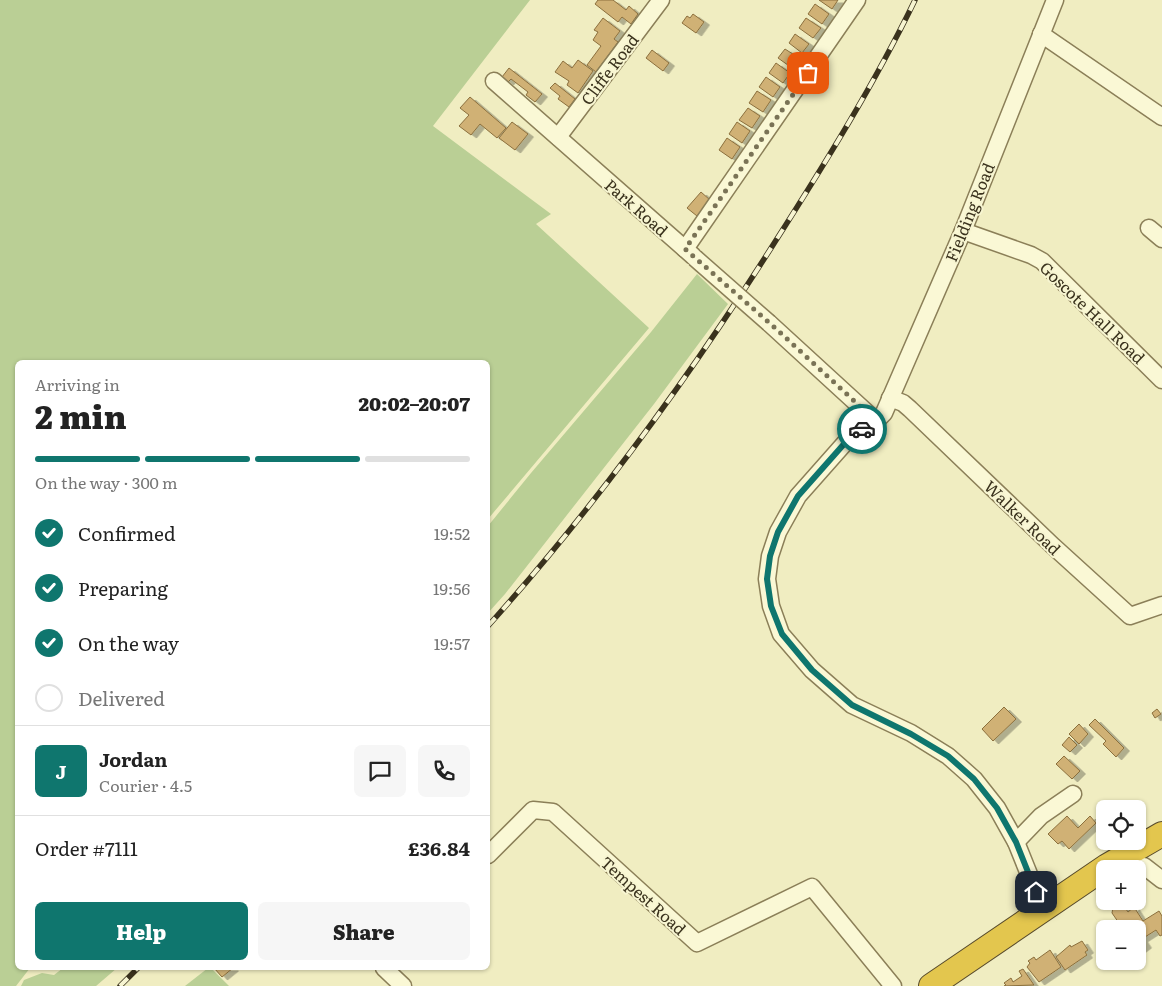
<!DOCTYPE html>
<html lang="en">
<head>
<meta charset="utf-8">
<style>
	:root { --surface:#fff; --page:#f6f6f6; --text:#222; --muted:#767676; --line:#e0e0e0; --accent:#0f766e }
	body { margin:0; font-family:Literata,serif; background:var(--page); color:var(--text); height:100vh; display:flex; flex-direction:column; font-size:19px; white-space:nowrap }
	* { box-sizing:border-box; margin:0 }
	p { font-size:16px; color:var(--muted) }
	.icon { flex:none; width:28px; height:28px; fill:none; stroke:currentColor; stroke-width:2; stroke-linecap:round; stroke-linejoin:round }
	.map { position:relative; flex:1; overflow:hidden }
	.drawer { position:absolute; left:15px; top:360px; width:475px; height:610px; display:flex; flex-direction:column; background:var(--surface); border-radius:8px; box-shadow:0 1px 4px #0004 }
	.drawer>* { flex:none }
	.fabs { position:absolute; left:1096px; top:800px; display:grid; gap:10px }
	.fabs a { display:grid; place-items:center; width:50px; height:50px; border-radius:8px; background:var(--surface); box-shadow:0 1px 4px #0004; font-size:25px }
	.pin { position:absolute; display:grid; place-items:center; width:42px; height:42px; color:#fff; margin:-21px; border-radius:10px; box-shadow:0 2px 8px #0006 }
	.courier { position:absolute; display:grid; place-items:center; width:50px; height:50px; margin:-25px; border:4px solid #0f766e; border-radius:50%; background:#fff; color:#222; box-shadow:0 1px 6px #0007 }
	.overview em { font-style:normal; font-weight:800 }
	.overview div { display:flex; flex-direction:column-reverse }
	.overview { display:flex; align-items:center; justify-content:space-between; height:85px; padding:0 20px }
	h1 { font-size:32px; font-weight:800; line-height:38px }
	.bar { display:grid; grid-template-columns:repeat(4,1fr); gap:8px 5px; align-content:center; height:60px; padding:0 20px }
	.bar i { height:6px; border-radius:4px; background:var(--line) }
	.bar .current { background:var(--accent) }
	.bar p { grid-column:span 4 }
	.line { display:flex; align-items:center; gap:12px; padding:0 20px; border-top:1px solid var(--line) }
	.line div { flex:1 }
	.round { display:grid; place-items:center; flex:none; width:52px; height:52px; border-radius:8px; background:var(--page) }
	ol { padding:0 20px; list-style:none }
	li { display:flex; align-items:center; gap:15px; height:55px }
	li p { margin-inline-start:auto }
	li .icon { padding:5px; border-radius:50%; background:var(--accent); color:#fff; stroke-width:4 }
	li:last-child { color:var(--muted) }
	li i { width:28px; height:28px; border:2px solid var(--line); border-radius:50% }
	.button { display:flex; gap:10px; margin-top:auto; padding:10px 20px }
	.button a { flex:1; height:58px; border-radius:8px; background:var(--accent); color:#fff; font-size:20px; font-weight:800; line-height:58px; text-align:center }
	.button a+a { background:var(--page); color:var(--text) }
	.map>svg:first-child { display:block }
</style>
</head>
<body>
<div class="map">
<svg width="1162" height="986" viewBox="0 0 1162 986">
	<defs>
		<filter id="shadow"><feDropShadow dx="5.5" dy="3" stdDeviation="0" flood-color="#0004"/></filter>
	</defs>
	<rect width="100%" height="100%" fill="#f0edc1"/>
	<g fill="#bacf95">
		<polygon points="0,0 530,0 433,126 551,214 536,224 649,328 488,519 488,362 18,362 18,968 30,968 16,986 0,986"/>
		<polygon points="697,274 728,304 654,404 505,594 488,613 488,526 531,473 651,332"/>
		<polygon points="63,968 117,968 96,986 21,986 24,980 42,973 54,975"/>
		<polygon points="208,968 211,968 229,986 185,986"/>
	</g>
	<g fill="#d0b175" stroke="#8b6f3d" filter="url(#shadow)">
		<polygon points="598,0 613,0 626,10 629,6 638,14 631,24 622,17 618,22 595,4"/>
		<polygon points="819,0 838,0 832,9"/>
		<polygon points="815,4 829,14 822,24 808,14"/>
		<polygon points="693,14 704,22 696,33 682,23 687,16 690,18"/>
		<polygon points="603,18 620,31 614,39 618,42 596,72 587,65 601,46 593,40 598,32 594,30"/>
		<polygon points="806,18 821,28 813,38 799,28"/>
		<polygon points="795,34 809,44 802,53 789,43"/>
		<polygon points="785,49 799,58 792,68 778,58"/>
		<polygon points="652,50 669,63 663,71 646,58"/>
		<polygon points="578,60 593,71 578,93 567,85 569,81 555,72 563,61 572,68"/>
		<polygon points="776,63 790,73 783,83 769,73"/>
		<polygon points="509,68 542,94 535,102 526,95 528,92 511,79 508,82 502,77"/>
		<polygon points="766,77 780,87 773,97 759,87"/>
		<polygon points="555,83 575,99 569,107 558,99 560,96 550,88"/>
		<polygon points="757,91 771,100 763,112 749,103"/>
		<polygon points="470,97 506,128 497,138 480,124 471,135 459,126 469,115 460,108"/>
		<polygon points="748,108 760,116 752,128 739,120"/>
		<polygon points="512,122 528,134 515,150 499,138"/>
		<polygon points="737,122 750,131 742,143 729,134"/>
		<polygon points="727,138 740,147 732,159 719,150"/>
		<polygon points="701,192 710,200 697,216 687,208"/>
		<polygon points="1004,707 1016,719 993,741 982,729"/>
		<polygon points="1157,709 1161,714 1155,718 1152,713"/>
		<polygon points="1095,719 1124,748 1116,757 1103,744 1106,741 1089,725"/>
		<polygon points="1079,724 1088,734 1079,744 1069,734"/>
		<polygon points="1069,737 1077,745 1070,752 1062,745"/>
		<polygon points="1064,756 1080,771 1072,779 1056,764"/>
		<polygon points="1067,816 1078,828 1090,816 1096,823 1069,849 1062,841 1058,844 1048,834"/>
		<polygon points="1121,902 1128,912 1134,907 1143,921 1159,911 1162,916 1162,935 1160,936 1156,930 1145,937 1142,939 1146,945 1138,951 1138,929 1123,929 1112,913 1113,907"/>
		<polygon points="1082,941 1088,950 1085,952 1087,955 1065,970 1056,957 1070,945 1071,947"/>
		<polygon points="1050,950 1061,967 1039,982 1027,967 1030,963 1028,961 1034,957 1036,960"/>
		<polygon points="214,968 233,968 222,977"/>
		<polygon points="1023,969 1034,985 1004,986 1006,985 1004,983 1011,978 1013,982 1022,976 1019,971"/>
	</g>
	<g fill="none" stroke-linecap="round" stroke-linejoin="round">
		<g stroke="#8b7f58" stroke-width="19">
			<g id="minor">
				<polyline points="1041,34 1162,117"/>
				<polyline points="494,81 693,256"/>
				<polyline points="558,137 661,0"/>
				<polyline points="1149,228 1162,239"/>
				<polyline points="963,231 1031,255 1042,261 1162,380"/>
				<polyline points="685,249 857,0"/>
				<polyline points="769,323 876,421"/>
				<polyline points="890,398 903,403 910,409 1053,546 1130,616 1162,605"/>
				<polyline points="1016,842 1041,816 1073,794"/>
				<polyline points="488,855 533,810 553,812 697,943 812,887 893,986"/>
				<polyline points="1144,866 1162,880"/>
				<polyline points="1043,909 1016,842 997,808 974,779 948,756 911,733 852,705 812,670 781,634 771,606 767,579 770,556 778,532 798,496 844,444 863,429 876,421 884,413 963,231 1055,0"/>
				<polyline points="384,968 403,986"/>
			</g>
		</g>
		<g stroke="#584b2c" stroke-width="26">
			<polyline id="highway" points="931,986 1107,866 1162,834"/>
		</g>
		<use href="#minor" stroke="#faf8d5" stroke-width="16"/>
		<use href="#highway" stroke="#e3c64e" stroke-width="24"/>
		<g stroke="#3a321d" stroke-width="5.5">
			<g id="rail">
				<path d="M488,626C594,508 688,379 773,245C824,165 874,85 915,0"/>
				<polyline points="120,986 138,968"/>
			</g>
		</g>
		<use href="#rail" stroke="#f7f5d1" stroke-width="4" stroke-dasharray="11" stroke-linecap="butt"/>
		<g stroke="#8b7f58" stroke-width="19" stroke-linecap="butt">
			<polyline id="minor-bridge" points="695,258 769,323"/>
		</g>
		<use href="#minor-bridge" stroke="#faf8d5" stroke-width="16"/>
	</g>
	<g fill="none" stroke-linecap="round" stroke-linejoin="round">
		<polyline stroke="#7a7356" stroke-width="5" stroke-dasharray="0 9" points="808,73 685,249 773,326 876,421 862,429"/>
		<polyline stroke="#0f766e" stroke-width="6" points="862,429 844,444 798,496 778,532 770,556 767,579 771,606 782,634 812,670 852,705 911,734 948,756 974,779 997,808 1016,842 1036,892"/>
	</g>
	<g text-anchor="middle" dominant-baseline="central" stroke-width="4" stroke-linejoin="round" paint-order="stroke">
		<g font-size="16" fill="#3a321d" stroke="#f7f5d1">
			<text transform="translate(609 69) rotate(-53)">Cliffe Road</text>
			<text transform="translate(637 207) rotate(41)">Park Road</text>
			<text transform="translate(969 212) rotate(-68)">Fielding Road</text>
			<text transform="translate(1093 312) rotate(44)">Goscote Hall Road</text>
			<text transform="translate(1023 517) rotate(44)">Walker Road</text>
			<text transform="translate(644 895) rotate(42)">Tempest Road</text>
		</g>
	</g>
</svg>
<div class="fabs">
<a><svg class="icon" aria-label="locate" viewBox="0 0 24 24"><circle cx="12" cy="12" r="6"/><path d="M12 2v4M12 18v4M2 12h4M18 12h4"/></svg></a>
<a>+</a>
<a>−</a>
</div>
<div class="pin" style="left:808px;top:73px;background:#ea580c"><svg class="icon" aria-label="bag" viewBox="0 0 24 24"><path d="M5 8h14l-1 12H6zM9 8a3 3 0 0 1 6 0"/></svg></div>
<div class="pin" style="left:1036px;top:892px;background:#1f2937"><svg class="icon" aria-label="home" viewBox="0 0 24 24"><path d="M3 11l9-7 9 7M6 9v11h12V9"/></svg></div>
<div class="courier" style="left:862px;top:429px"><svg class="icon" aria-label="car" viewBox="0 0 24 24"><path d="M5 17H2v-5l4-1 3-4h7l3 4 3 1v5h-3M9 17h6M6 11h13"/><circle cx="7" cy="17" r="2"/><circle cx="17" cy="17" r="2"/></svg></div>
<section class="drawer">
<div class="overview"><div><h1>2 min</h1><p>Arriving in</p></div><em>20:02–20:07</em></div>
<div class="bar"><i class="current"></i><i class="current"></i><i class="current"></i><i></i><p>On the way · 300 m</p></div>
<ol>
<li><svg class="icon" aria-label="check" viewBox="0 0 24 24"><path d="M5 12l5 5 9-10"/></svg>Confirmed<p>19:52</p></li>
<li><svg class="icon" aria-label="check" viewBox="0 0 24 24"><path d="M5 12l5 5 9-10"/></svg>Preparing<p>19:56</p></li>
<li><svg class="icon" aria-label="check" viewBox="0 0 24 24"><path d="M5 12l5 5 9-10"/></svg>On the way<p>19:57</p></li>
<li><i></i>Delivered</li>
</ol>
<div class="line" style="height:90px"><b class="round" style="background:var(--accent);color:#fff">J</b><div><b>Jordan</b><p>Courier · 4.5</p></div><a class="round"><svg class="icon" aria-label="chat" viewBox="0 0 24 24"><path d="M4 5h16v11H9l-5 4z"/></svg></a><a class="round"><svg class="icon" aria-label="phone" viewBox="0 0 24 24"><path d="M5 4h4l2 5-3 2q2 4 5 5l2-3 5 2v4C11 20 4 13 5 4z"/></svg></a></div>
<div class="line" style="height:65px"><div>Order #7111</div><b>£36.84</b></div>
<div class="button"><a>Help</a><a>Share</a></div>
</section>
</div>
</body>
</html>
